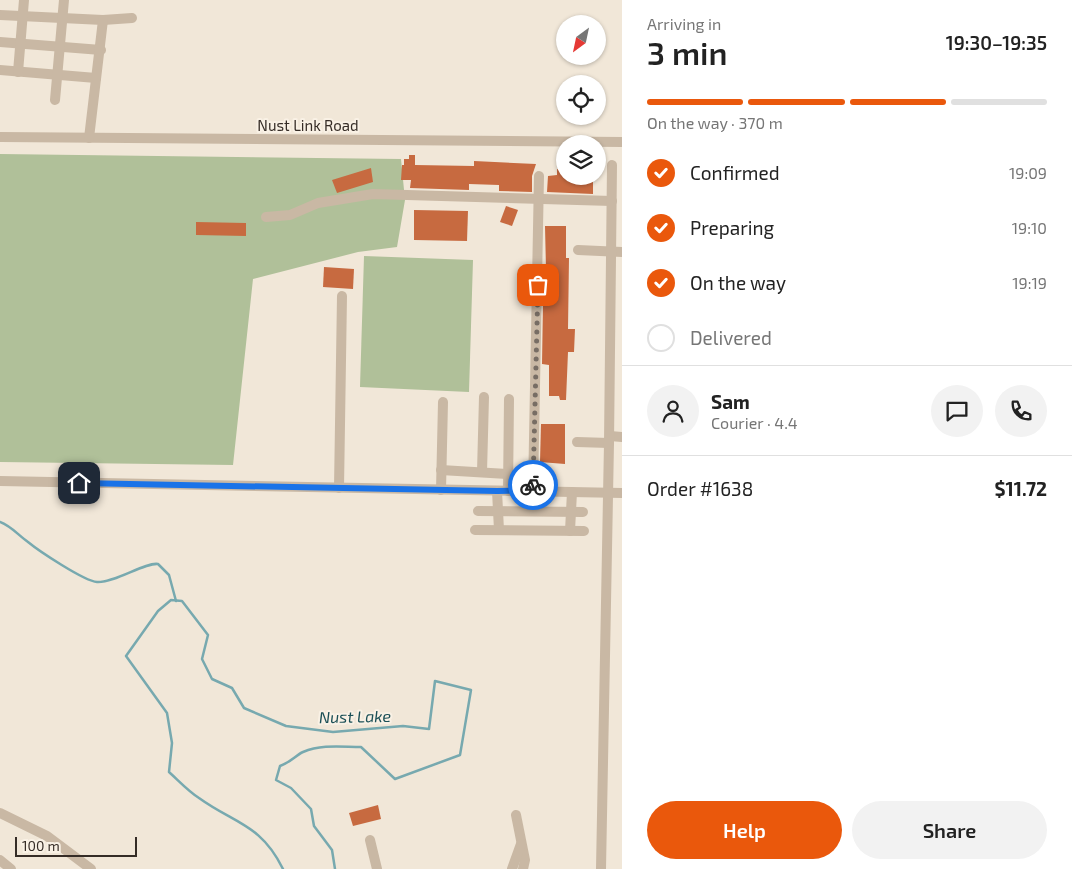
<!DOCTYPE html>
<html lang="en">
<head>
<meta charset="utf-8">
<style>
	:root { --surface:#fff; --page:#f2f2f2; --text:#222; --muted:#767676; --line:#e0e0e0; --accent:#ea580c }
	body { margin:0; font-family:"Exo 2",sans-serif; background:var(--page); color:var(--text); height:100vh; display:flex; flex-direction:column; font-size:19px; white-space:nowrap }
	* { box-sizing:border-box; margin:0 }
	p { font-size:16px; color:var(--muted) }
	.icon { flex:none; width:28px; height:28px; fill:none; stroke:currentColor; stroke-width:2; stroke-linecap:round; stroke-linejoin:round }
	.map { position:relative; flex:1; overflow:hidden }
	.details { display:flex; flex-direction:column; background:var(--surface); width:450px }
	.details>* { flex:none }
	.needle { width:32px; rotate:213deg }
	.controls { position:absolute; left:556px; top:15px; display:grid; gap:10px }
	.controls a { display:grid; place-items:center; width:50px; height:50px; border-radius:50%; background:var(--surface); box-shadow:0 1px 4px #0004; font-size:25px }
	.scale { position:absolute; left:15px; bottom:12px; width:122px; box-sizing:border-box; padding-left:5px; border:2px solid #352c26; border-top:0; font-size:14px; line-height:18px; white-space:nowrap; color:#352c26; -webkit-text-stroke:4px #f9f1e5; paint-order:stroke }
	.pin { position:absolute; display:grid; place-items:center; width:42px; height:42px; color:#fff; margin:-21px; border-radius:10px; box-shadow:0 2px 8px #0006 }
	.courier { position:absolute; display:grid; place-items:center; width:50px; height:50px; margin:-25px; border:4px solid #1a73e8; border-radius:50%; background:#fff; color:#222; box-shadow:0 1px 6px #0007 }
	.head em { font-style:normal; font-weight:600 }
	.head div { display:flex; flex-direction:column-reverse }
	.head { display:flex; align-items:center; justify-content:space-between; height:85px; padding:0 25px }
	h1 { font-size:32px; font-weight:600; line-height:38px }
	.bar { display:grid; grid-template-columns:repeat(4,1fr); gap:8px 5px; align-content:center; height:60px; padding:0 25px }
	.bar i { height:6px; border-radius:4px; background:var(--line) }
	.bar .active { background:var(--accent) }
	.bar p { grid-column:span 4 }
	.line { display:flex; align-items:center; gap:12px; padding:0 25px; border-top:1px solid var(--line) }
	.line div { flex:1 }
	.round { display:grid; place-items:center; flex:none; width:52px; height:52px; border-radius:26px; background:var(--page) }
	ol { padding:0 25px; list-style:none }
	li { display:flex; align-items:center; gap:15px; height:55px }
	li p { margin-inline-start:auto }
	li .icon { padding:5px; border-radius:50%; background:var(--accent); color:#fff; stroke-width:4 }
	li:last-child { color:var(--muted) }
	li i { width:28px; height:28px; border:2px solid var(--line); border-radius:50% }
	.button { display:flex; gap:10px; margin-top:auto; padding:10px 25px }
	.button a { flex:1; height:58px; border-radius:30px; background:var(--accent); color:#fff; font-size:20px; font-weight:600; line-height:58px; text-align:center }
	.button a+a { background:var(--page); color:var(--text) }
	main { display:flex; flex:1; min-height:0 }
	.map>svg:first-child { display:block }
</style>
</head>
<body>
<main>
<div class="map">
<svg width="622" height="869" viewBox="0 0 622 869">
	<rect width="100%" height="100%" fill="#f1e7d8"/>
	<g fill="#b0c099">
		<polygon points="0,154 401,159 405,200 397,247 358,252 253,279 233,465 0,462"/>
		<polygon points="364,256 473,260 469,392 360,387"/>
	</g>
	<g fill="none" stroke-linecap="round" stroke-linejoin="round">
		<g stroke="#77a9af" stroke-width="2.5">
			<path d="M0,522C11,526 18,535 28,542C39,551 84,581 97,582C115,583 145,562 158,564L169,575L176,601"/>
			<path d="M283,869C261,824 235,824 199,798C188,791 179,781 169,772L172,743L167,713L126,656L158,611L171,600L182,601L208,635L202,659L212,679L232,688L244,708L286,726L333,732L403,726L429,729L435,681L471,690L460,755L395,779L361,747C342,747 322,744 303,752C296,755 291,762 280,766L276,780L291,788L311,809L314,826L332,850L335,869"/>
		</g>
	</g>
	<g fill="#c76a40">
		<polygon points="409,155 415,155 415,165 474,166 474,161 536,164 532,176 532,192 499,191 499,185 469,184 469,190 410,188 411,180 401,180 402,165 404,165 404,159 409,159"/>
		<polygon points="371,168 373,182 337,193 332,180"/>
		<polygon points="557,169 565,170 565,176 593,177 593,194 547,192 548,176 557,175"/>
		<polygon points="506,206 518,210 512,226 500,222"/>
		<polygon points="414,210 468,211 467,241 414,240"/>
		<polygon points="196,222 246,223 246,236 196,235"/>
		<polygon points="545,226 566,226 566,258 569,258 568,329 575,329 574,352 568,352 566,400 560,400 559,396 549,396 549,365 542,364 543,302 550,303 550,269 546,269"/>
		<polygon points="324,267 354,269 353,289 323,287"/>
		<polygon points="541,424 565,424 565,464 540,462"/>
		<polygon points="378,805 381,819 353,826 349,813"/>
	</g>
	<g fill="none" stroke-linecap="round" stroke-linejoin="round">
		<g stroke="#c9b8a4" stroke-width="10">
			<polyline points="0,15 103,20 132,18"/>
			<polyline points="0,42 101,50"/>
			<polyline points="0,70 96,78"/>
			<polyline points="18,72 24,0"/>
			<polyline points="55,100 64,0"/>
			<polyline points="0,137 622,142"/>
			<polyline points="89,138 103,20"/>
			<polyline points="266,217 290,215 318,203 373,194 612,201"/>
			<polyline points="578,250 622,252"/>
			<polyline points="610,436 622,437"/>
			<polyline points="577,442 609,443"/>
			<polyline points="441,470 507,474"/>
			<polyline points="482,472 484,397"/>
			<polyline points="0,481 622,493"/>
			<polyline points="339,488 342,296"/>
			<polyline points="441,490 443,402"/>
			<polyline points="497,491 499,530"/>
			<polyline points="508,491 509,399"/>
			<polyline points="533,491 539,176"/>
			<polyline points="478,511 583,512"/>
			<polyline points="475,530 584,531"/>
			<polyline points="570,531 572,492"/>
			<polyline points="0,813 47,836 91,869"/>
			<polyline points="516,815 525,860 523,869"/>
			<polyline points="370,840 377,869"/>
			<polyline points="0,860 11,869"/>
			<polyline points="512,869 521,844"/>
			<polyline points="601,869 609,443 612,165"/>
		</g>
	</g>
	<g fill="none" stroke-linecap="round" stroke-linejoin="round">
		<polyline stroke="#776d64" stroke-width="5" stroke-dasharray="0 9" points="533,485 538,285"/>
		<polyline stroke="#1a73e8" stroke-width="6" points="79,483 497,491 533,490 533,485"/>
	</g>
	<g text-anchor="middle" dominant-baseline="central" stroke-width="4" stroke-linejoin="round" paint-order="stroke">
		<g font-size="15" fill="#352c26" stroke="#f9f1e5">
			<text x="308" y="125">Nust Link Road</text>
		</g>
		<g font-size="16" font-style="italic" fill="#1b4f56" stroke="#f9f1e5">
			<text transform="translate(355 716) rotate(-1)">Nust Lake</text>
		</g>
	</g>
</svg>
<div class="controls">
<a><svg class="needle" viewBox="-14 -14 28 28"><path d="M0-13l5 13h-10z" fill="#e53935"/><path d="M0 13l5-13h-10z" fill="#767676"/></svg></a>
<a><svg class="icon" aria-label="locate" viewBox="0 0 24 24"><circle cx="12" cy="12" r="6"/><path d="M12 2v4M12 18v4M2 12h4M18 12h4"/></svg></a>
<a><svg class="icon" aria-label="layers" viewBox="0 0 24 24"><path d="M12 4l9 5-9 5-9-5zM3 14l9 5 9-5"/></svg></a>
</div>
<div class="scale">100 m</div>
<div class="pin" style="left:538px;top:285px;background:#ea580c"><svg class="icon" aria-label="bag" viewBox="0 0 24 24"><path d="M5 8h14l-1 12H6zM9 8a3 3 0 0 1 6 0"/></svg></div>
<div class="pin" style="left:79px;top:483px;background:#1f2937"><svg class="icon" aria-label="home" viewBox="0 0 24 24"><path d="M3 11l9-7 9 7M6 9v11h12V9"/></svg></div>
<div class="courier" style="left:533px;top:485px"><svg class="icon" aria-label="bike" viewBox="0 0 24 24"><circle cx="6" cy="16" r="4"/><circle cx="18" cy="16" r="4"/><path d="M6 16l4-8h5l3 8M10 8l3 8H6M13 5h3"/></svg></div>
</div>
<section class="details">
<div class="head"><div><h1>3 min</h1><p>Arriving in</p></div><em>19:30–19:35</em></div>
<div class="bar"><i class="active"></i><i class="active"></i><i class="active"></i><i></i><p>On the way · 370 m</p></div>
<ol>
<li><svg class="icon" aria-label="check" viewBox="0 0 24 24"><path d="M5 12l5 5 9-10"/></svg>Confirmed<p>19:09</p></li>
<li><svg class="icon" aria-label="check" viewBox="0 0 24 24"><path d="M5 12l5 5 9-10"/></svg>Preparing<p>19:10</p></li>
<li><svg class="icon" aria-label="check" viewBox="0 0 24 24"><path d="M5 12l5 5 9-10"/></svg>On the way<p>19:19</p></li>
<li><i></i>Delivered</li>
</ol>
<div class="line" style="height:90px"><a class="round"><svg class="icon" aria-label="person" viewBox="0 0 24 24"><circle cx="12" cy="8" r="4"/><path d="M4 21q1-7 8-7t8 7"/></svg></a><div><b>Sam</b><p>Courier · 4.4</p></div><a class="round"><svg class="icon" aria-label="chat" viewBox="0 0 24 24"><path d="M4 5h16v11H9l-5 4z"/></svg></a><a class="round"><svg class="icon" aria-label="phone" viewBox="0 0 24 24"><path d="M5 4h4l2 5-3 2q2 4 5 5l2-3 5 2v4C11 20 4 13 5 4z"/></svg></a></div>
<div class="line" style="height:65px"><div>Order #1638</div><b>$11.72</b></div>
<div class="button"><a>Help</a><a>Share</a></div>
</section>
</main>
</body>
</html>
